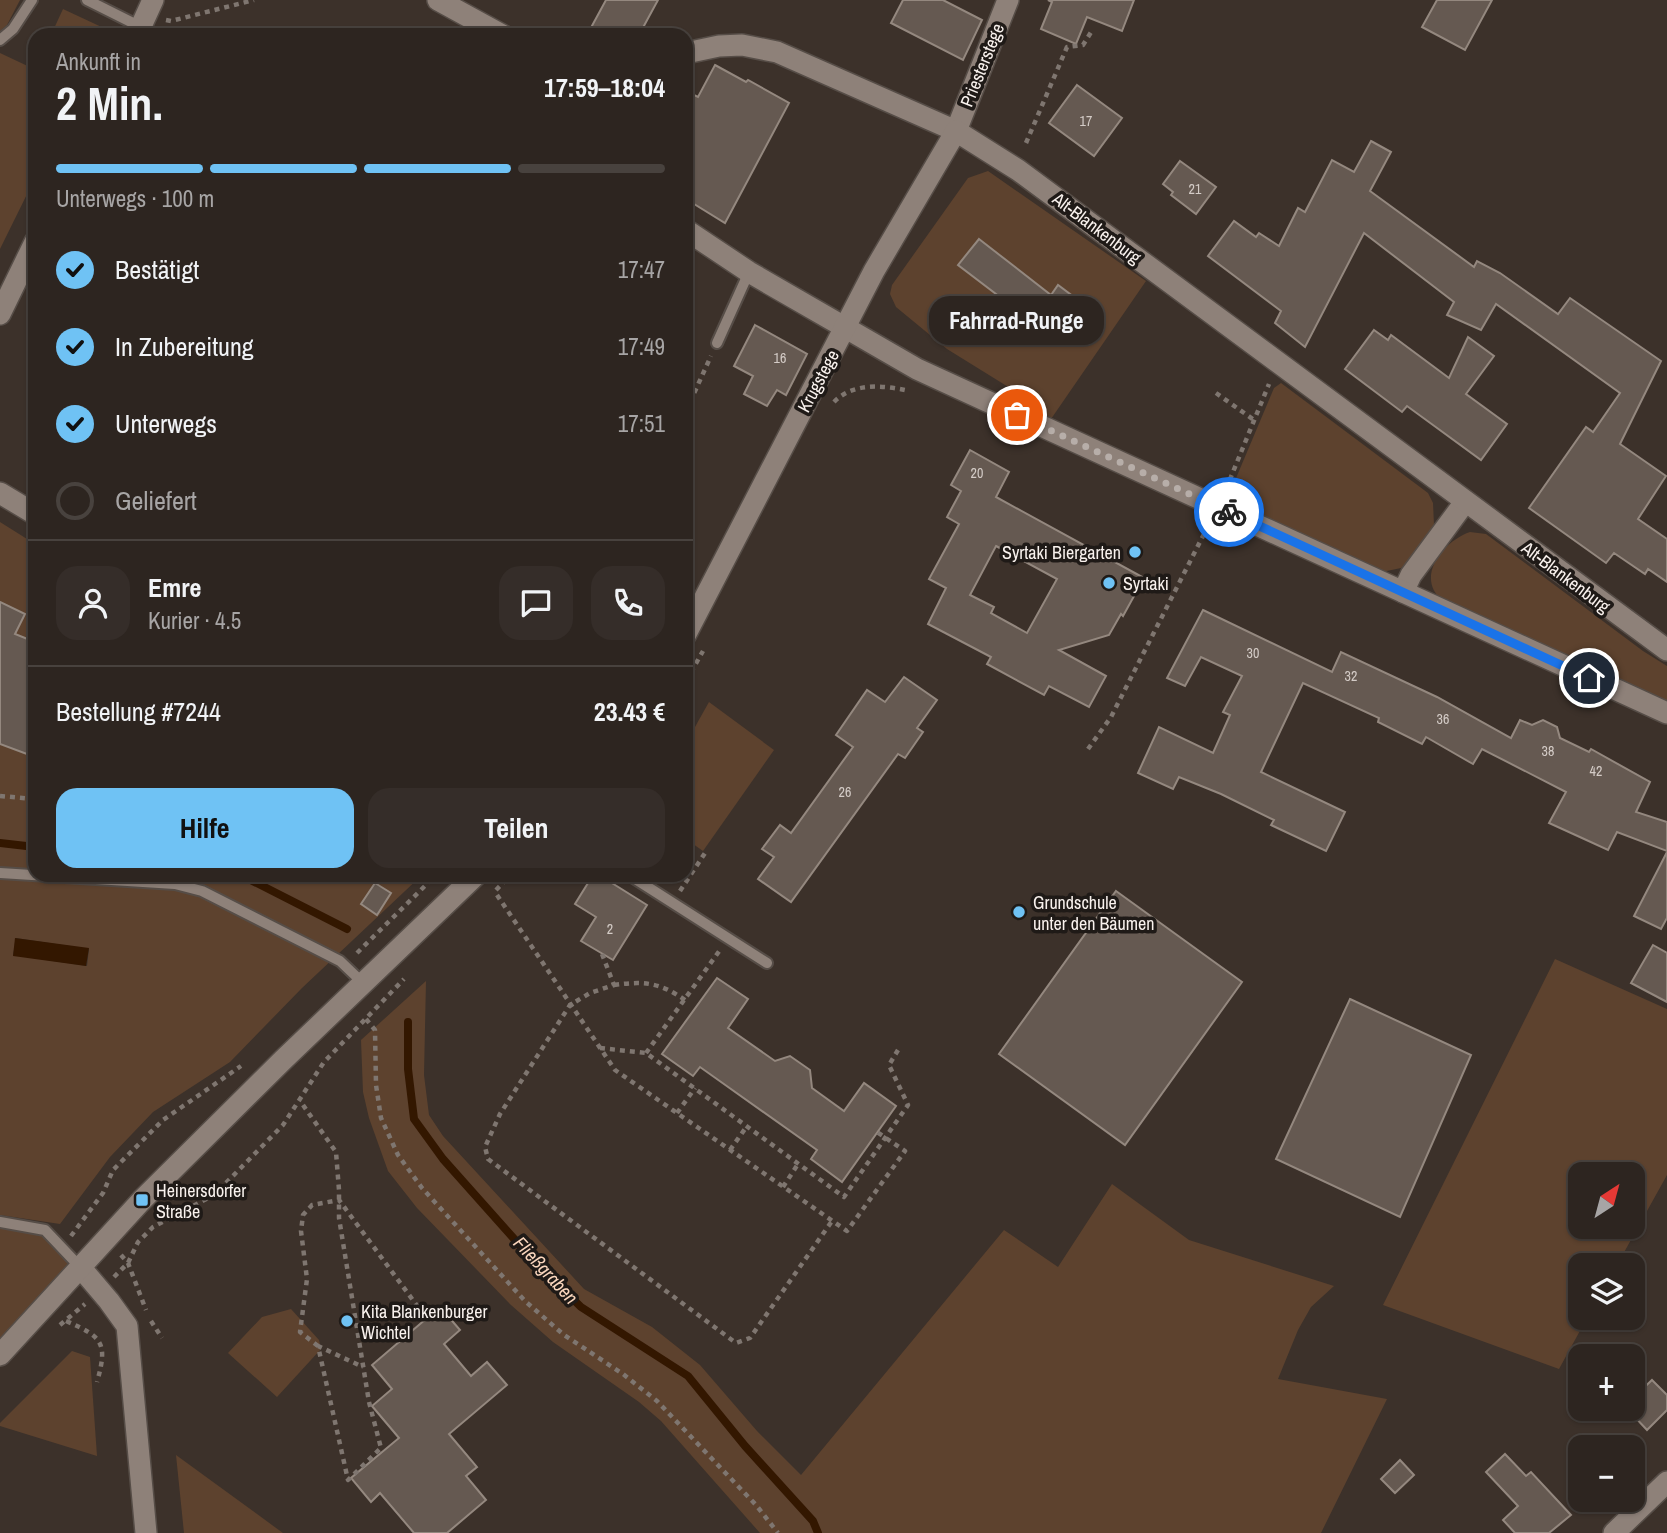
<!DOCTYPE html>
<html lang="de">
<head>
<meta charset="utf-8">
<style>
	:root { --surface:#2d2520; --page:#352d29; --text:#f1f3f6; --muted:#a7a5a5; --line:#48423e; --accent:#6fc2f4 }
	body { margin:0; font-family:"Archivo Narrow",sans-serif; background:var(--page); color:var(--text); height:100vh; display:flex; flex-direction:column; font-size:26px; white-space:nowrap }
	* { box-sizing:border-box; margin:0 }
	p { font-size:23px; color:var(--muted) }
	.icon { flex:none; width:38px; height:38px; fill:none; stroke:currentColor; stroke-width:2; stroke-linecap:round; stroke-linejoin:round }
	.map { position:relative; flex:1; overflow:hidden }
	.details { position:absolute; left:28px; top:28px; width:665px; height:854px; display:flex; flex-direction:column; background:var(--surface); border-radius:21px; box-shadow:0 2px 5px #0004,0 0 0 2px var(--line) }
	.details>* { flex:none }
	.needle { width:46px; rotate:36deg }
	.tools { position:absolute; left:1568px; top:1162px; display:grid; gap:14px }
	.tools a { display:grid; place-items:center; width:77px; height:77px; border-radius:14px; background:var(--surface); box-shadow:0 2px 5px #0004,0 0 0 2px var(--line); font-size:35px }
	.pin { position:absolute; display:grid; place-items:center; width:60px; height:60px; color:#fff; margin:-30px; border:4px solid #fff; border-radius:50%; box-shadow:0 2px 7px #0007 }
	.courier { position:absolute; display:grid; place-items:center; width:70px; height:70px; margin:-35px; border:5px solid #1a73e8; border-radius:50%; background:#fff; color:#222; box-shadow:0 2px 9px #0007 }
	.bubble { position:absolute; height:49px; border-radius:21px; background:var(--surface); box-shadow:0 2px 5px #0004,0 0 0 2px var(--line); font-size:23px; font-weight:700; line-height:49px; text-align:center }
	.headline em { font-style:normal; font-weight:700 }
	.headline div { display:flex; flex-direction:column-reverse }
	.headline { display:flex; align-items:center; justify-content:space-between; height:119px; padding:0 28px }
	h1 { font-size:46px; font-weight:700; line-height:52px }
	.bar { display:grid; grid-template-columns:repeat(4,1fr); gap:10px 7px; align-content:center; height:84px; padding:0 28px }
	.bar i { height:9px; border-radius:5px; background:var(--line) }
	.bar .current { background:var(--accent) }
	.bar p { grid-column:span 4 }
	.line { display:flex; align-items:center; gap:18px; padding:0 28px; border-top:2px solid var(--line) }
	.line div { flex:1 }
	.round { display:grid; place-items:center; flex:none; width:74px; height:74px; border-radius:21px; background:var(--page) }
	ol { padding:0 28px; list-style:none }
	li { display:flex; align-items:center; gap:21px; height:77px }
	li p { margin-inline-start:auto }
	li .icon { padding:7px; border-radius:50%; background:var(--accent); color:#111; stroke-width:4 }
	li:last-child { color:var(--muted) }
	li i { width:38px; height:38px; border:4px solid var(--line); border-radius:50% }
	.button { display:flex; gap:14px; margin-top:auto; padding:14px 28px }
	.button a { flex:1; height:80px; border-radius:21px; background:var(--accent); color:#111; font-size:28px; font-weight:700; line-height:80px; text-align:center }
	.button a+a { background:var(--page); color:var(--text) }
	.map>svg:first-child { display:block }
</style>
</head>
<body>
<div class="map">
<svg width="1667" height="1533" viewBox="0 0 1667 1533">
	<rect width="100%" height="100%" fill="#3c312a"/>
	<g fill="#5d422e" fill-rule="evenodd">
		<polygon points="0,0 20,0 7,25 0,31"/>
		<polygon points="63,9 108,30 105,35 51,35"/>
		<polygon points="0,53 34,69 35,68 35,178 0,249"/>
		<path d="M988,171L1146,281L1051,419L1031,401L947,349L896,307L890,294L892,285L968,178ZM979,239L1051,295L1058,285L1074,297L1046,333L959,265Z"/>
		<polygon points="1281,383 1428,493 1433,503 1434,525 1408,562 1401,568 1382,572 1232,504 1229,498 1231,490 1274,388"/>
		<path d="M0,522L35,544V875H422L302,988L230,1062L153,1112L110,1157L60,1224L0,1215ZM16,938L89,949L87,966L13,955Z"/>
		<path d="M1470,532L1486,534L1643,651L1667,666V703L1443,601C1414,578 1443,541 1470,532Z"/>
		<polygon points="709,702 774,750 703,851 686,839 686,743"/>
		<path d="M1555,959L1667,1009V1175L1617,1265H1580V1318H1587L1559,1369L1383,1305ZM1580,1174H1633V1227H1580Z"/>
		<polygon points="426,981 424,1075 429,1115 443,1136 584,1289 652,1327 700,1365 757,1431 801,1475 1004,1230 1058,1267 1112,1184 1189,1240 1334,1286 1311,1307 1298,1330 1278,1379 1387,1399 1321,1533 760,1533 661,1421 639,1402 553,1342 511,1305 417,1208 388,1171 369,1118 363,1092 361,1040"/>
		<polygon points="0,1222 45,1230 81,1268 0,1355"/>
		<polygon points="291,1309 319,1340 321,1349 277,1397 228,1353 262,1317"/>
		<polygon points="72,1351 90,1357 97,1456 0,1426 0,1423"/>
		<polygon points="176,1455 283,1533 184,1533"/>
	</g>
	<polygon fill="#331700" points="15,938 89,948 86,966 13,956"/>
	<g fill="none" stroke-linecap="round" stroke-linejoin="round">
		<g stroke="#331700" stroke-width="8">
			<polyline points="0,843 35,847"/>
			<polyline points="241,875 347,929"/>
			<polyline points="408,1022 408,1069 414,1119 443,1159 533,1260 581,1307 688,1376 745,1446 813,1521 818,1533"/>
		</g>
	</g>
	<g fill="#655951" stroke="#94887f" stroke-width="2" fill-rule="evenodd">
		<polygon points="606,0 658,0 639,35 587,35"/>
		<polygon points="903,0 943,0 982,20 963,60 891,23"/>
		<polygon points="1048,0 1134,0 1122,31 1087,17 1076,44 1041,29 1052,2"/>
		<polygon points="1437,0 1492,0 1465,50 1422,27"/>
		<polygon points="715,65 746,82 748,80 789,103 725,223 686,199 686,91 698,97"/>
		<polygon points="1077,85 1122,118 1094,156 1049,123"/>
		<polygon points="1371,141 1391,152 1370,191 1474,267 1477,261 1500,273 1558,314 1570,298 1661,361 1620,444 1666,476 1638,519 1667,539 1667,582 1648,569 1645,574 1614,553 1606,563 1529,508 1586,427 1593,432 1620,393 1496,304 1481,330 1447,315 1454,302 1364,233 1305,347 1275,323 1281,311 1208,256 1234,221 1256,237 1259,233 1279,246 1298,208 1305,212 1332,160 1354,172"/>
		<polygon points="1180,161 1216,187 1196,214 1171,195 1173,192 1163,184"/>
		<polygon points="979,239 1051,295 1058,285 1074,297 1047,333 958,265"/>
		<polygon points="755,325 807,354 786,395 777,390 767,406 744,394 753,376 734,366"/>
		<polygon points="1374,330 1388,340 1391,335 1449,378 1468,337 1494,356 1466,394 1507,424 1481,460 1407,406 1402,412 1345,369"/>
		<path d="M970,450L1009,472L996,497L1144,578L1123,616L1121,614L1109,635L1059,650L1106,676L1089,707L1049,686L1044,695L987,664L991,657L928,624L946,588L929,579L959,524L947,517L961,491L951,485ZM996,546L1057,579L1027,633L991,613L994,607L970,595Z"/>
		<polygon points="0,602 25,614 15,634 35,642 35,697 30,712 35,714 35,757 0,744"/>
		<polygon points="1203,610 1332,672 1341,652 1437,697 1511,738 1520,720 1532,725 1543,720 1557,727 1560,738 1589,752 1591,749 1650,782 1636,812 1667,822 1667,851 1617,832 1608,850 1582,838 1549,823 1566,792 1482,749 1473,764 1426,737 1422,744 1378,722 1379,718 1303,683 1261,772 1345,812 1326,851 1271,825 1274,820 1221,794 1179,777 1173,789 1138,773 1159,727 1213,753 1230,715 1223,712 1242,676 1201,657 1185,686 1167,678"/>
		<polygon points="904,677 937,700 917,728 923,732 905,758 898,754 791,902 758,879 774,857 762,849 780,825 791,833 853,747 836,735 867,690 885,702"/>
		<polygon points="1667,852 1667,918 1661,929 1634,916"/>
		<polygon points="593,875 599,875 647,905 613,960 581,941 596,917 575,904"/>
		<polygon points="375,883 391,893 377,915 361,904"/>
		<polygon points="1116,891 1242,982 1125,1145 999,1054"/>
		<polygon points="1653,945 1667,953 1667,1002 1631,983"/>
		<polygon points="717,978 748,999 728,1028 775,1061 790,1056 810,1070 812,1088 844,1111 864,1083 896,1106 842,1182 811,1159 817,1150 700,1067 693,1076 662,1054"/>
		<polygon points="1350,999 1471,1055 1400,1217 1276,1159"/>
		<polygon points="440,1307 460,1330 444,1344 471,1376 487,1362 507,1385 449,1434 477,1467 466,1476 486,1500 447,1533 414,1533 380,1493 371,1502 351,1478 399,1438 372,1406 392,1389 372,1365"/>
		<polygon points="1652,1380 1667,1395 1667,1410 1647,1430 1633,1415 1633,1398"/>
		<polygon points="1505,1454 1526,1476 1531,1472 1571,1515 1549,1533 1515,1533 1503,1520 1518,1506 1486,1472"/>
		<polygon points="1400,1460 1414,1475 1395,1493 1381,1479"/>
	</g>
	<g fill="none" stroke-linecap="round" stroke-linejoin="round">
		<g stroke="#564d47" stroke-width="14">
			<g id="lane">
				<polyline points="87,0 141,27"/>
				<polyline points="0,40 13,29 32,0"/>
				<polyline points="717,343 749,272"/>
				<polyline points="0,873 175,884 202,891 340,961 362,982"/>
				<polyline points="629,875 767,963"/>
				<polyline points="0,1222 45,1230 81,1268"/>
			</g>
		</g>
		<g stroke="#564d47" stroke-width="24">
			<g id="street">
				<polyline points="438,0 502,35"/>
				<polyline points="137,35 153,0"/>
				<polyline points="686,53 719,46 742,45 777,52 956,131 1008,0"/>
				<polyline points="686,230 749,272 846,328"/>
				<polyline points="0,314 35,242"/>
				<polyline points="1403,592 1411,575 1465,502"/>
				<polyline points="1614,1533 1667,1482"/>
			</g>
		</g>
		<g stroke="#564d47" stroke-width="24">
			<g id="secondary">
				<polyline points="846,328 917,369 1667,713"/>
				<polyline points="0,493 35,514"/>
				<polyline points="686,634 874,271 956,131 1018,170 1667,650"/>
				<polyline points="81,1268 109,1301 127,1326 146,1533"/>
				<polyline points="0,1355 142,1200 283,1060 476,875"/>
			</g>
		</g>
		<g stroke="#7f7670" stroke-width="4.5" stroke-dasharray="5 5" stroke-linecap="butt">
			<polyline points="166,20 171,21 254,0"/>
			<polyline points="1026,143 1067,47 1083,45 1093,29"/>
			<polyline points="1216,393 1254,420"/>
			<path d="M834,402C852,383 881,385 905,390"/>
			<polyline points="686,411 711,356"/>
			<polyline points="1226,489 1269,384"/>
			<polyline points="686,681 703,651"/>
			<polyline points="1088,749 1111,717 1206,530"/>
			<polyline points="0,796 35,799"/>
			<polyline points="496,890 511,875"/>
			<polyline points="680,891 705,853"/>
			<polyline points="497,895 615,1070 847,1231 905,1151 877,1132"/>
			<polyline points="357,953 436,875"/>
			<polyline points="602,954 614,985 590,993 570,1005 500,1114 485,1147 488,1159 736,1343 750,1338 832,1221"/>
			<path d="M614,985C644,981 659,982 685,1000"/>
			<polyline points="366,1019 375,1030 376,1085 381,1118 398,1155 422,1188 525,1301 564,1335 623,1374 657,1401 756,1505 778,1533"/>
			<polyline points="600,1048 646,1053 844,1197 908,1105 889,1065 898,1050"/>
			<polyline points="646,1053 720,950"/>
			<polyline points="303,1105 336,1152 339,1190 339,1218 369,1402 381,1448 348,1480 318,1346 363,1367"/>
			<polyline points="677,1113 695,1088"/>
			<polyline points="730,1150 747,1126"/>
			<polyline points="783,1187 798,1164"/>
			<polyline points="71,1236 103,1193 113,1170 163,1120 241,1066"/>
			<polyline points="121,1255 128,1263 146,1310"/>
			<polyline points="114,1277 128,1263 138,1242 153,1227 210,1197 224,1185 283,1125 324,1062 404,979"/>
			<path d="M66,1321C103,1337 108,1343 97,1382"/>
			<polyline points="151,1321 162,1338"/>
			<polyline points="60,1325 85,1304"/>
			<polyline points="318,1346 300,1332 307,1279 301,1231 303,1215 312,1205 339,1200 418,1307"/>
		</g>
		<use href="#lane" stroke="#8e8179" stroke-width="10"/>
		<use href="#street" stroke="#8e8179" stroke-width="21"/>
		<use href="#secondary" stroke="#8e8179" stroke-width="21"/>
	</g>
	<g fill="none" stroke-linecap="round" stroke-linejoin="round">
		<polyline stroke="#b7aea9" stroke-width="7" stroke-dasharray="0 12.6" points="1017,415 1229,512"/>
		<polyline stroke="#1a73e8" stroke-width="9" points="1229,512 1589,678"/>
	</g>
	<g fill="#6fc2f4" stroke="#1f1a17" stroke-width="2.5">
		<circle cx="1135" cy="552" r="7"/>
		<circle cx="1109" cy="583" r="7"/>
		<circle cx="1019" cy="912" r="7"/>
		<rect x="135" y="1193" width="14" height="14" rx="3.5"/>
		<circle cx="347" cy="1321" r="7"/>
	</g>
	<g text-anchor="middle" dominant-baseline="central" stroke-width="7" stroke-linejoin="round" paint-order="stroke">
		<g font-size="14" fill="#d4ccc7">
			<text x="1086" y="121">17</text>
			<text x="1195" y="189">21</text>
			<text x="780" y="358">16</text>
			<text x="977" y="473">20</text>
			<text x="1253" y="653">30</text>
			<text x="1351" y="676">32</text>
			<text x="1443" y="719">36</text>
			<text x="1548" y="751">38</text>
			<text x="1596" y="771">42</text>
			<text x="845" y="792">26</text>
			<text x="610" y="929">2</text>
		</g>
		<g font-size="18" fill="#f9f2ee" stroke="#1f1a17">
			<text transform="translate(982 65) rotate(-68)">Priesterstege</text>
			<text transform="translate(1097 228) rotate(37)">Alt-Blankenburg</text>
			<text transform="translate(818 381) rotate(-62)">Krugstege</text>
			<text transform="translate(1566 577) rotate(37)">Alt-Blankenburg</text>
		</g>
		<g font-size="18" fill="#f9f2ee" stroke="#1f1a17" text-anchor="start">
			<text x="1121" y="552" text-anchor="end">Syrtaki Biergarten</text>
			<text x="1123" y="583">Syrtaki</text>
			<text x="1033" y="902">Grundschule<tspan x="1033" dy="21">unter den Bäumen</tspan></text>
			<text x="156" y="1190">Heinersdorfer<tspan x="156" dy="21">Straße</tspan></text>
			<text x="361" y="1311">Kita Blankenburger<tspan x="361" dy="21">Wichtel</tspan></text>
		</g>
		<g font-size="19" font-style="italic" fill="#fad6bd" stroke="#1f1a17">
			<text transform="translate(546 1270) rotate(47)">Fließgraben</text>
		</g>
	</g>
</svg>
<div class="tools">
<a><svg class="needle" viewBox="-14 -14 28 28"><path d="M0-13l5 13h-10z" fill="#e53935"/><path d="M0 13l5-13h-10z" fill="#a7a5a5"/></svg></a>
<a><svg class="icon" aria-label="layers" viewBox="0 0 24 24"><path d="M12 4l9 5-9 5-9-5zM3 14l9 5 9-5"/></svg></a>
<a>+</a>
<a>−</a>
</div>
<div class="pin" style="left:1017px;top:415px;background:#ea580c"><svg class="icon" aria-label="bag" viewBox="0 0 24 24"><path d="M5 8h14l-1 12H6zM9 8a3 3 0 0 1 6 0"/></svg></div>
<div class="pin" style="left:1589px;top:678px;background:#1f2937"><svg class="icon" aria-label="home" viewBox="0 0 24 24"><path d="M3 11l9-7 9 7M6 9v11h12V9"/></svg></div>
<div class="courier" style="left:1229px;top:512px"><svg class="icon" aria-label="bike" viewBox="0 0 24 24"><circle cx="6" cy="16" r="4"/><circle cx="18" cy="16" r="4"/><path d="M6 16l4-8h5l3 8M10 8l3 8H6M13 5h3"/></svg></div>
<div class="bubble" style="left:929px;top:296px;width:175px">Fahrrad-Runge</div>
<section class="details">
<div class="headline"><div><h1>2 Min.</h1><p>Ankunft in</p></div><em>17:59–18:04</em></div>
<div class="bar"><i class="current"></i><i class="current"></i><i class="current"></i><i></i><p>Unterwegs · 100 m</p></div>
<ol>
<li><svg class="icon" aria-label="check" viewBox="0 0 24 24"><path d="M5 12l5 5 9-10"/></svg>Bestätigt<p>17:47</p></li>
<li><svg class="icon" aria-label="check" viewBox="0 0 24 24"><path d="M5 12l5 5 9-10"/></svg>In Zubereitung<p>17:49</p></li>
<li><svg class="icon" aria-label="check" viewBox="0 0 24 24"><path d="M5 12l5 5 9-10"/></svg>Unterwegs<p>17:51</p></li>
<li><i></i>Geliefert</li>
</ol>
<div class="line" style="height:126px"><a class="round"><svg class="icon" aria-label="person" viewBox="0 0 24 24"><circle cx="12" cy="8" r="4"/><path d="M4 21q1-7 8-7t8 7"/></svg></a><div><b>Emre</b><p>Kurier · 4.5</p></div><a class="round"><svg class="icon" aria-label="chat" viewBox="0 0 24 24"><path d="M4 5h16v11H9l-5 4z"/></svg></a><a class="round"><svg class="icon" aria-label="phone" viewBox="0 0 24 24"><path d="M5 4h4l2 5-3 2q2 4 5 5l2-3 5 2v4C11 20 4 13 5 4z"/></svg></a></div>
<div class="line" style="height:91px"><div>Bestellung #7244</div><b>23.43 €</b></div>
<div class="button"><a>Hilfe</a><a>Teilen</a></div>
</section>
</div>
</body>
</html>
